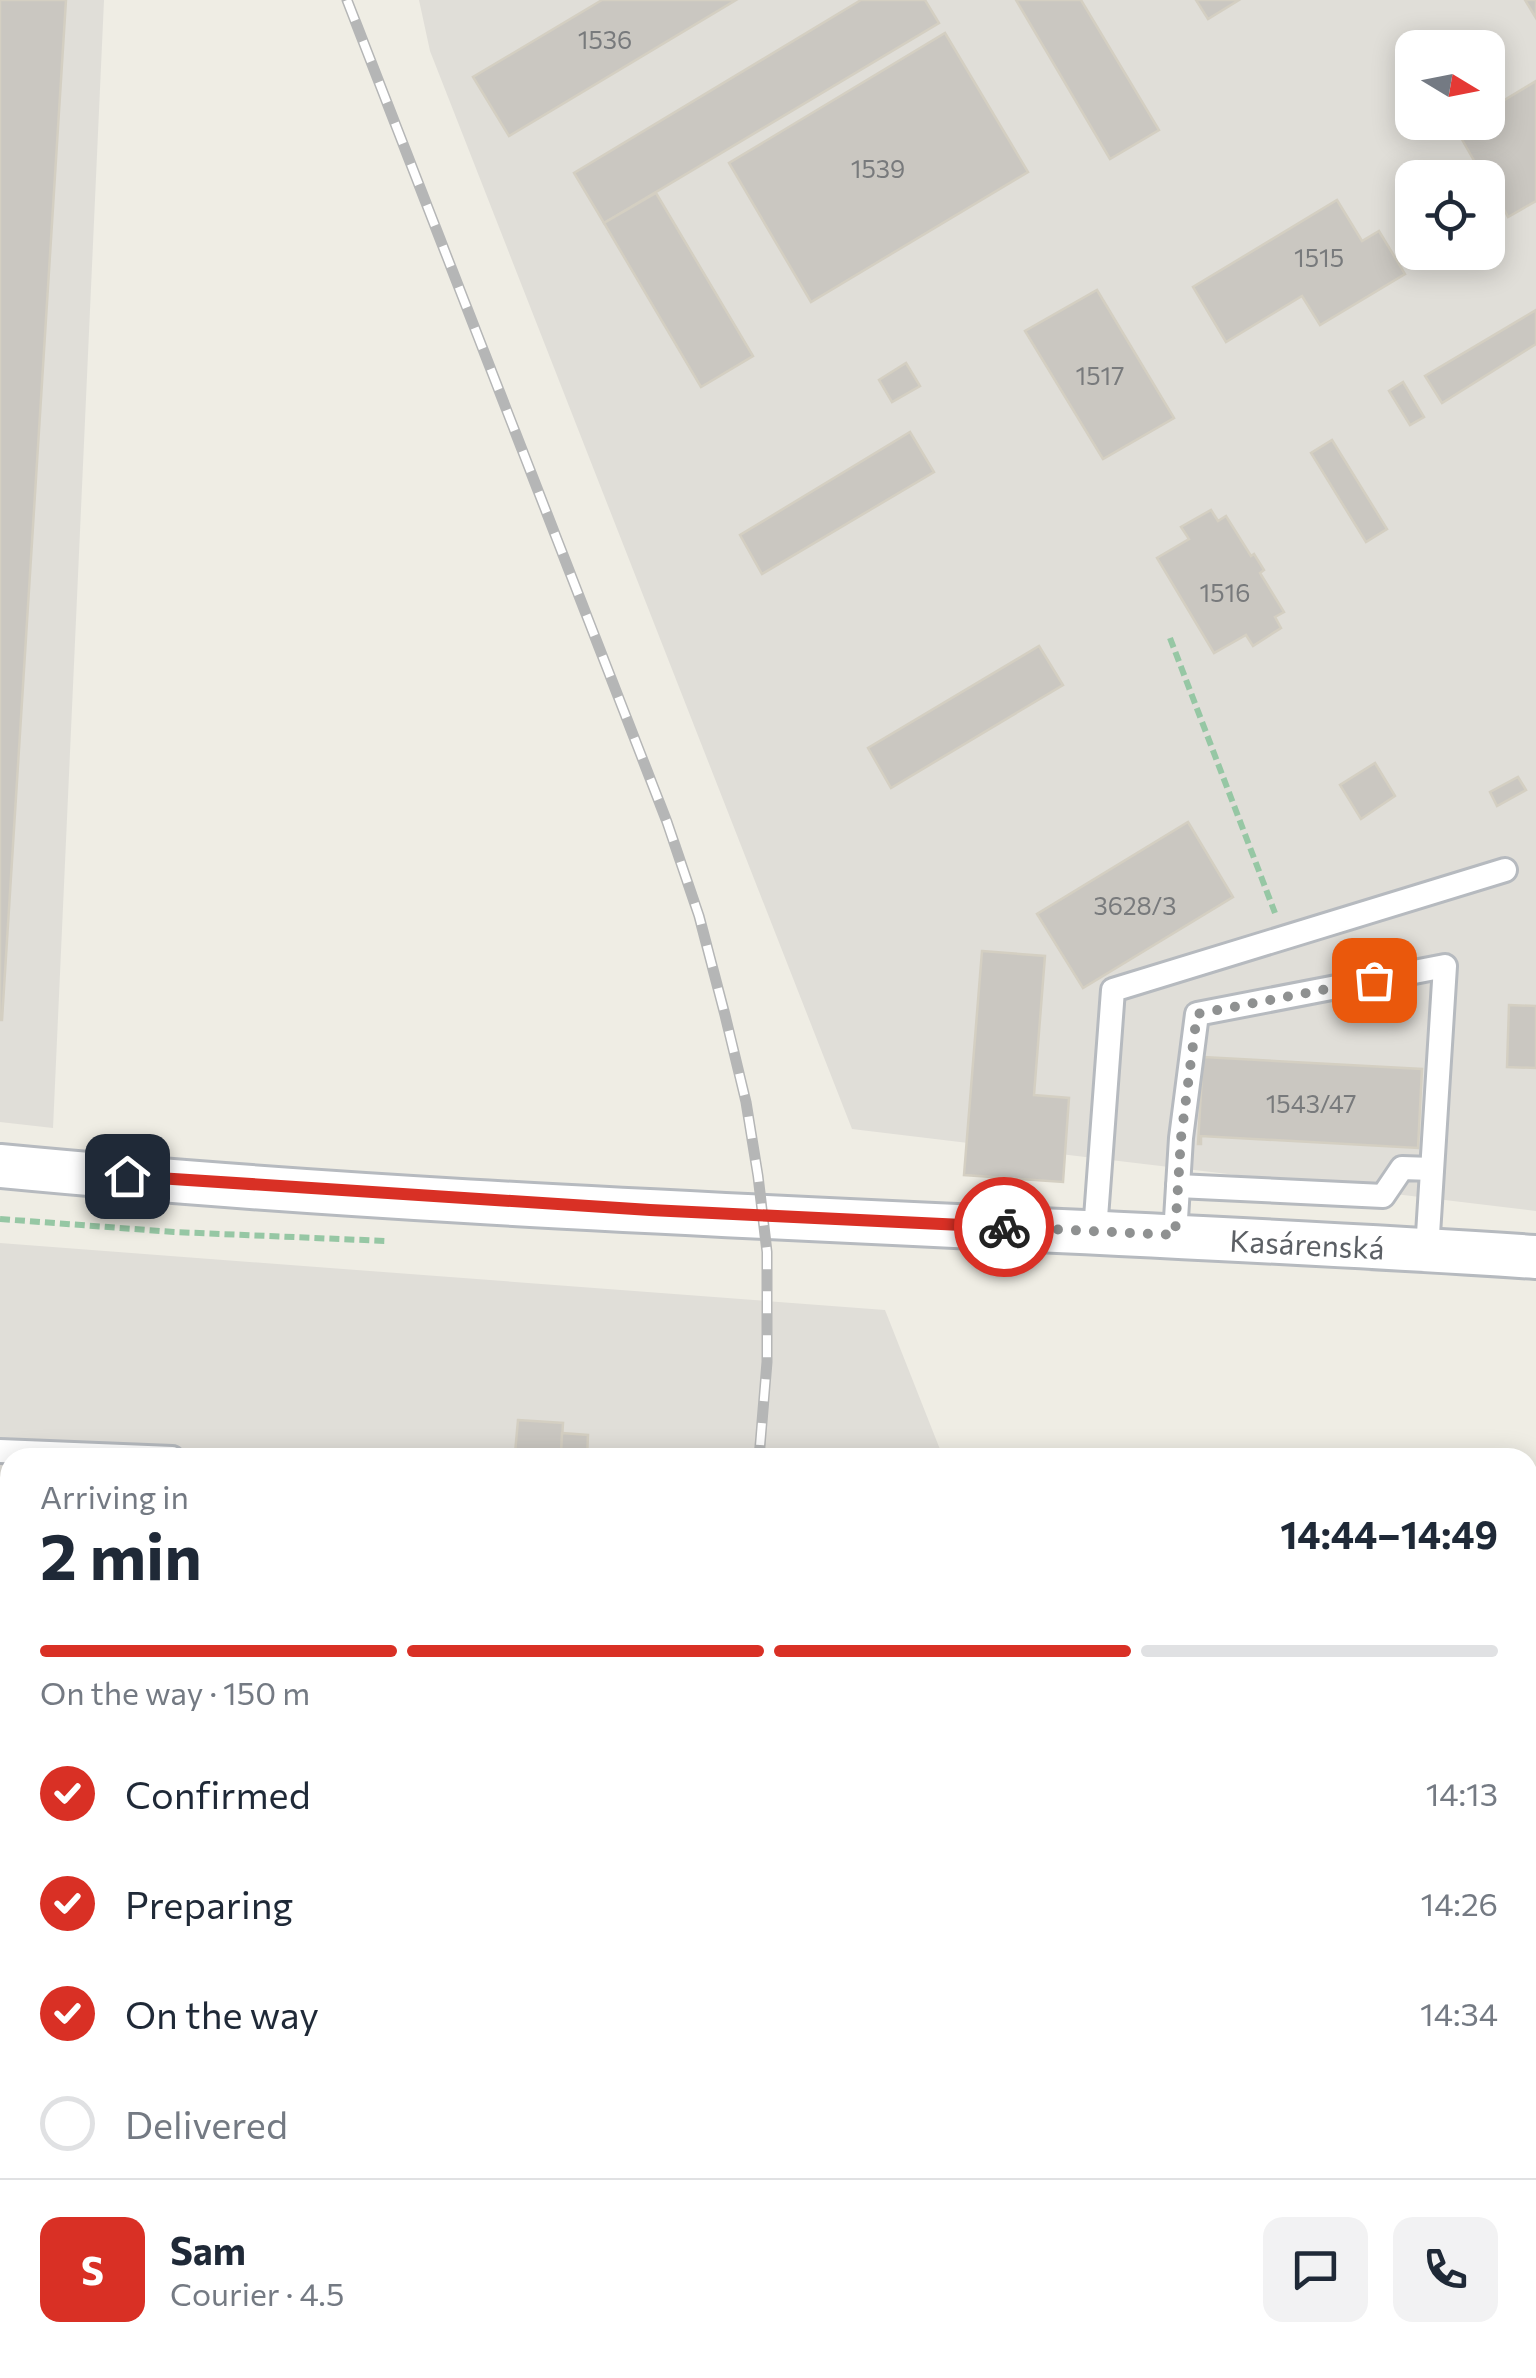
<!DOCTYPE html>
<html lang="en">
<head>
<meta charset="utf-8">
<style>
	:root { --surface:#fff; --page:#f2f2f3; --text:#1f2937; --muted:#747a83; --line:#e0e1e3; --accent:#d93025 }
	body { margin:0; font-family:Commissioner,sans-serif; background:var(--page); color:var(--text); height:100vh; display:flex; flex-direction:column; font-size:38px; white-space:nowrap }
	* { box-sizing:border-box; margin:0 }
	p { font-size:32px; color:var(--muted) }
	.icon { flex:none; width:55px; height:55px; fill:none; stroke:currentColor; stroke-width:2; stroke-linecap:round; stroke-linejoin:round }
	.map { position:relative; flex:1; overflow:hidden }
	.side { position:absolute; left:0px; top:1448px; width:1538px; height:932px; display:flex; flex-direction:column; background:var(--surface); border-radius:30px 30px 0 0; box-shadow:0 5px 25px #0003 }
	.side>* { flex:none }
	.needle { width:65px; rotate:100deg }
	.fabs { position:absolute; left:1395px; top:30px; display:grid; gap:20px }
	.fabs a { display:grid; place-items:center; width:110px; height:110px; border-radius:20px; background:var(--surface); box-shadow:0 5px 25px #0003; font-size:50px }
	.pin { position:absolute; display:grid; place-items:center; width:85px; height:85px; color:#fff; margin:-42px; border-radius:20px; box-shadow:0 5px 15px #0006 }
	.courier { position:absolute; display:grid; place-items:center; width:100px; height:100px; margin:-50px; border:8px solid #d93025; border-radius:50%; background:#fff; color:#222; box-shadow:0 2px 12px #0007 }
	.overview em { font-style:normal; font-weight:700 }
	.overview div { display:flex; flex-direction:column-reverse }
	.overview { display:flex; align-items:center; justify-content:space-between; height:170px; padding:0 40px }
	h1 { font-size:65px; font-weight:700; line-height:75px }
	.bar { display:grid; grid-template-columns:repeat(4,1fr); gap:15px 10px; align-content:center; height:120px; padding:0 40px }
	.bar i { height:12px; border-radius:8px; background:var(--line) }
	.bar .current { background:var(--accent) }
	.bar p { grid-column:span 4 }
	.line { display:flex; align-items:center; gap:25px; padding:0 40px; border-top:2px solid var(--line) }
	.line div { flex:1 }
	.round { display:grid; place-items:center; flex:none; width:105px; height:105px; border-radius:20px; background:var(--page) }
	ol { padding:0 40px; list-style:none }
	li { display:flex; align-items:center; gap:30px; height:110px }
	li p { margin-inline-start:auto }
	li .icon { padding:10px; border-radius:50%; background:var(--accent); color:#fff; stroke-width:4 }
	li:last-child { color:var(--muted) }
	li i { width:55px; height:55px; border:5px solid var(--line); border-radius:50% }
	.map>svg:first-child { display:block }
</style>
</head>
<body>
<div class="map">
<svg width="1536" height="2378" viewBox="0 0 1536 2378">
	<defs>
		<pattern id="grass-dots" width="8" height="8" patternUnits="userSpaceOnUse" patternTransform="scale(2.5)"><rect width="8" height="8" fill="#bfe8bf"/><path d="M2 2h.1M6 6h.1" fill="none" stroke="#9ebf9f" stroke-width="1.8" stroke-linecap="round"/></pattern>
	</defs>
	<rect width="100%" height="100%" fill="#efede4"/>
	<g fill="#e0ded8" fill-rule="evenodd">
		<polygon points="0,0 104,0 53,1128 0,1122"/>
		<path d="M419,0H1536V1211L852,1129L430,51ZM1412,48H1488V122H1412ZM1412,178H1488V252H1412Z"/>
		<polygon points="0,1243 885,1310 943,1457 10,1458 10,1914 0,1914"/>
		<polygon points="1528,1557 1536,1558 1536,2378 388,2378 388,2370 1528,2370"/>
	</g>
	<polygon fill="url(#grass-dots)" points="0,1914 10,1914 10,2370 388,2370 388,2378 0,2378"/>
	<g fill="#cac7c1" stroke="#d4cfc2" stroke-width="2.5">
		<polygon points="0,0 66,0 2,1020 0,1020"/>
		<polygon points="602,0 736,0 509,136 473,77"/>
		<polygon points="861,0 925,0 939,23 604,223 574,173"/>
		<polygon points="1016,0 1081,0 1159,130 1110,159"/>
		<polygon points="1196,0 1239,0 1208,19"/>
		<polygon points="1525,0 1536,0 1536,18"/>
		<polygon points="945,33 1028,172 811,302 729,163"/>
		<polygon points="1536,81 1536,201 1508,217 1488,178 1484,178 1456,129 1467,122 1488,122 1488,110"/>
		<polygon points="656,193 753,356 701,387 604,223"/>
		<polygon points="1337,200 1362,241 1379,231 1405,274 1320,325 1302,296 1226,342 1193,287"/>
		<polygon points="1097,290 1174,418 1103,459 1025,331"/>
		<polygon points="1536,310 1536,344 1442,403 1425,376"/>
		<polygon points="906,363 920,386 892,402 879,380"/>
		<polygon points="1403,382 1424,417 1410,425 1389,391"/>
		<polygon points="910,432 934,472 762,574 740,535"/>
		<polygon points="1332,440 1387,529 1366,542 1311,453"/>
		<polygon points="1211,510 1218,521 1226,516 1251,556 1254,554 1264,570 1260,573 1284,612 1275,617 1281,628 1253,646 1246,635 1214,653 1157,558 1189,539 1181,527"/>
		<polygon points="1039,646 1063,685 891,788 868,748"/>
		<polygon points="1375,763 1395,796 1361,819 1340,785"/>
		<polygon points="1518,777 1526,790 1497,806 1490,792"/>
		<polygon points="1188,822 1233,897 1083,988 1037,914"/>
		<polygon points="982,951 1045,956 1034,1095 1069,1098 1063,1182 964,1175"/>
		<polygon points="1509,1005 1536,1006 1536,1068 1507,1067"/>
		<polygon points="1203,1057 1422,1069 1418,1148 1201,1136 1201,1144 1198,1144"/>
		<polygon points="518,1420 563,1423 561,1456 515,1453"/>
		<polygon points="562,1433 588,1435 587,1458 561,1456"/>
		<polygon points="0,1502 10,1503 10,1619 0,1618"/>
		<polygon points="1528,1557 1536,1558 1536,1780 1528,1780"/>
		<polygon points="1528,1818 1536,1818 1536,1853 1528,1852"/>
		<polygon points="1528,1972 1536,1973 1536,2097 1528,2096"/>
		<polygon points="1528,2196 1536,2196 1536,2338 1528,2337"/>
		<polygon points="524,2370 1089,2370 1088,2378 569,2378 523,2375"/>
	</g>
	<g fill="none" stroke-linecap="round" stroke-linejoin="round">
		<g stroke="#b6babf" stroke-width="28">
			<g id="lane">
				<polyline points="1178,1186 1383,1196 1402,1168 1432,1169"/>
				<polyline points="1095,1231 1113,990 1505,870"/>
				<polyline points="1175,1235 1181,1138 1197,1014 1445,966 1427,1250"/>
				<polyline points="0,1451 172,1458"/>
				<polyline points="0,1712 10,1712"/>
				<polyline points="1164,2378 1165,2370"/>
			</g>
		</g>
		<g stroke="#b6babf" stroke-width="48">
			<path id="street" d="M0,1166C510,1215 1024,1223 1536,1257"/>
		</g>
		<g stroke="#96c7a4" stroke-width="6" stroke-dasharray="10 5" stroke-linecap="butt">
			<polyline points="1170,638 1275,913"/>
			<polyline points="0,1219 174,1232 386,1241"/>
		</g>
		<use href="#lane" stroke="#fff" stroke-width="22"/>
		<use href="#street" stroke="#fff" stroke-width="42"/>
		<g stroke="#b5b6b6" stroke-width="11">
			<g id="rail">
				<polyline points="347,0 667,822 699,916 725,1015 746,1102 758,1176 767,1252 767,1362 759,1458"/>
				<polyline points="457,2378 459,2370"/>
				<polyline points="496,2378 496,2370"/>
			</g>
		</g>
		<use href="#rail" stroke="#fff" stroke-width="8" stroke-dasharray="22" stroke-linecap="butt"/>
	</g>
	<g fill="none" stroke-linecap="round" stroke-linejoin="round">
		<polyline stroke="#8f9191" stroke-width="10" stroke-dasharray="0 18" points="1004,1227 1175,1235 1181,1138 1197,1014 1374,980"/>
		<polyline stroke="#d93025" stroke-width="12" points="127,1176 650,1210 1004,1227"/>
	</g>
	<g text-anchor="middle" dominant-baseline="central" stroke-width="8" stroke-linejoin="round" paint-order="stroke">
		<g font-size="25" fill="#787a7c">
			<text x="605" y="39">1536</text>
			<text x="878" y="168">1539</text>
			<text x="1319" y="257">1515</text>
			<text x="1100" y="375">1517</text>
			<text x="1225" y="592">1516</text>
			<text x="1135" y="905">3628/3</text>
			<text x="1311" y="1103">1543/47</text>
		</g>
		<g font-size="30" fill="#5c6065" stroke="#fff">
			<text transform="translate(1307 1243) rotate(3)">Kasárenská</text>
		</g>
	</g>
</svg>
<div class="fabs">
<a><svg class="needle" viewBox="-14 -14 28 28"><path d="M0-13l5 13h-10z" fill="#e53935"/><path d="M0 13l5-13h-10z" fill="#747a83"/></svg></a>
<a><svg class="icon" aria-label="locate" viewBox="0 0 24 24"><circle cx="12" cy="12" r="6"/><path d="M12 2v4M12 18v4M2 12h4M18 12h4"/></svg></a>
</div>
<div class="pin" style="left:1374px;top:980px;background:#ea580c"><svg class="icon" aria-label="bag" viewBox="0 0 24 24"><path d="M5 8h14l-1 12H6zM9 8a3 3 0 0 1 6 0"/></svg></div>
<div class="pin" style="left:127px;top:1176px;background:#1f2937"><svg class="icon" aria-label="home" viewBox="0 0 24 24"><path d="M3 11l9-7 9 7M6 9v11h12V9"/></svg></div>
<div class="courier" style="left:1004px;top:1227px"><svg class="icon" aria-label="bike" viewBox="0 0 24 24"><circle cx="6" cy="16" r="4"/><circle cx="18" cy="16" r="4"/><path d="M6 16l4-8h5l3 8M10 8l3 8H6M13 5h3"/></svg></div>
<section class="side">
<div class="overview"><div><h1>2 min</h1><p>Arriving in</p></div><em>14:44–14:49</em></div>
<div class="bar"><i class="current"></i><i class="current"></i><i class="current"></i><i></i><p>On the way · 150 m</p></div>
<ol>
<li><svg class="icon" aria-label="check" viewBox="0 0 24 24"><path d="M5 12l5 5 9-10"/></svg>Confirmed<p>14:13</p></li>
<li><svg class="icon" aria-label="check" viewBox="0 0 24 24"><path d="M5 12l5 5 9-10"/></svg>Preparing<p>14:26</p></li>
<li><svg class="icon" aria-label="check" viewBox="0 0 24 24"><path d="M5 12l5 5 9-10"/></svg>On the way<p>14:34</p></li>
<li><i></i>Delivered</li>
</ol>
<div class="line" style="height:180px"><b class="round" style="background:var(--accent);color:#fff">S</b><div><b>Sam</b><p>Courier · 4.5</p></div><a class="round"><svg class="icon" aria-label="chat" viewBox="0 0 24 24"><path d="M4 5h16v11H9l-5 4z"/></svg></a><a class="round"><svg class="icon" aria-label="phone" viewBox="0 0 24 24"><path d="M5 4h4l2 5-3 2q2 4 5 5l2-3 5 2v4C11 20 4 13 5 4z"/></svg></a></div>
</section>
</div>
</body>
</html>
